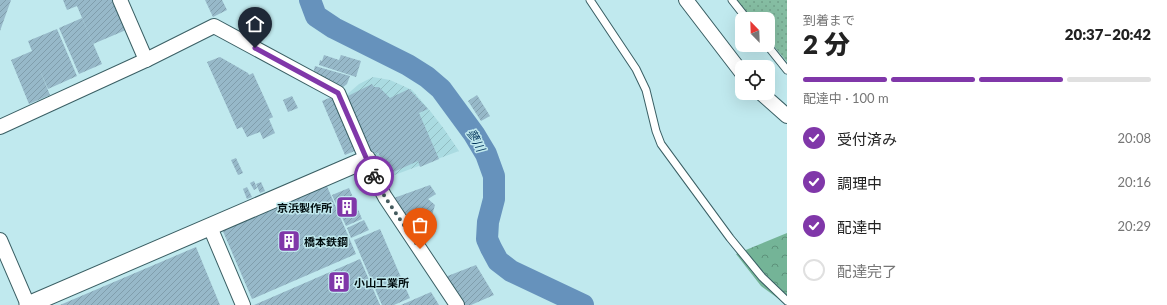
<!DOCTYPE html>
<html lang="ja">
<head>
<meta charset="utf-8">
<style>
	:root { --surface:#fff; --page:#f6f6f6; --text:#222; --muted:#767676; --line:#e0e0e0; --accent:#8037a9 }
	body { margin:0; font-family:Lato,"Noto Sans JP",sans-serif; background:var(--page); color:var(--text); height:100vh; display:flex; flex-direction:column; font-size:15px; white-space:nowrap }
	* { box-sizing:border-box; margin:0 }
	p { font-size:13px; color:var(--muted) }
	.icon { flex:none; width:22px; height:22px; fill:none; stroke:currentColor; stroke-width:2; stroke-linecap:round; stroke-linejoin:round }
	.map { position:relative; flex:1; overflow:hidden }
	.panel { display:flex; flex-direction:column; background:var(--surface); width:380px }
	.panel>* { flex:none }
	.needle { width:26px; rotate:337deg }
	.controls { position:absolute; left:735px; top:12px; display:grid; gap:8px }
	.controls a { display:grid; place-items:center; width:40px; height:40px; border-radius:8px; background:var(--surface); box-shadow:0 4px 16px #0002; font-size:20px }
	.pin { position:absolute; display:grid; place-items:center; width:34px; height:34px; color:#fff; margin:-41px -17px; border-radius:50% 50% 50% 0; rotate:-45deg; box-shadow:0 0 4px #0007 }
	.pin .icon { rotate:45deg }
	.courier { position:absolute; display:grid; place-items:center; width:40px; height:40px; margin:-20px; border:3px solid #8037a9; border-radius:50%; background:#fff; color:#222; box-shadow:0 1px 5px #0007 }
	.overview em { font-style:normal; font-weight:800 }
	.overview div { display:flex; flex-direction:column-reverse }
	.overview { display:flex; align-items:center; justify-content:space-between; height:68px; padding:0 16px }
	h1 { font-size:26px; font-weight:800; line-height:30px }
	.bar { display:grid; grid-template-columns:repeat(4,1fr); gap:6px 4px; align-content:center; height:48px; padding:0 16px }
	.bar i { height:5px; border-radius:3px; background:var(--line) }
	.bar .on { background:var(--accent) }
	.bar p { grid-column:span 4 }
	ol { padding:0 16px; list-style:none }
	li { display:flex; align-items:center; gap:12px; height:44px }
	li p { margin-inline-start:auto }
	li .icon { padding:4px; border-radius:50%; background:var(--accent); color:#fff; stroke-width:4 }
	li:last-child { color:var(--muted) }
	li i { width:22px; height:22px; border:2px solid var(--line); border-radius:50% }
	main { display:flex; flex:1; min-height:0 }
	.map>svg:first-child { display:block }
</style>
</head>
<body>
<main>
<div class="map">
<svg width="787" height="305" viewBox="0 0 787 305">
	<defs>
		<pattern id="industrial-furrows" width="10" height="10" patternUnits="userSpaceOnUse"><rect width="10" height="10" fill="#aadbe1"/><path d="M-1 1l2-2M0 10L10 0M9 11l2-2" fill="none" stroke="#91bbc0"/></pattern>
		<pattern id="grass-dots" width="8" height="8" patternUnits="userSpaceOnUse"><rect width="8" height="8" fill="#85bda2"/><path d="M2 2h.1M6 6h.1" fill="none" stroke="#71a18a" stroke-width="1.8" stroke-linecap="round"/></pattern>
		<pattern id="forest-crowns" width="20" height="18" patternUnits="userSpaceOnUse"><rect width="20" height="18" fill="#74b497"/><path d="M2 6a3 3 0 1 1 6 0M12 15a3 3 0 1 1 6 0" fill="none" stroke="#5d917a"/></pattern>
		<pattern id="building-hatch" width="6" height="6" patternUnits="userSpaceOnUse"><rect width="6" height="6" fill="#97b9c9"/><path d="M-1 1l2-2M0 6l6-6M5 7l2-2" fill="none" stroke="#809eac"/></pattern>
	</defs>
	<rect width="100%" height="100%" fill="#c0e9ee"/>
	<polygon fill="url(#industrial-furrows)" points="373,77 390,80 412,90 431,112 444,129 459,151 381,180 343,98 359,84"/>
	<polygon fill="url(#grass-dots)" points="736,0 787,0 787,62 768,39 768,19 751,19"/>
	<polygon fill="url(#forest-crowns)" points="787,233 787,305 761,286 736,254"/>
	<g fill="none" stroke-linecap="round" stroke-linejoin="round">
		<polyline stroke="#6692bc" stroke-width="22" points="310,0 316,16 334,28 408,65 427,77 441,89 474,134 486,154 494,176 494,199 488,222 487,239 491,248 498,261 511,271 583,305"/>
	</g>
	<g fill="url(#building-hatch)">
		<polygon points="0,0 11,0 0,31"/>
		<polygon points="63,0 113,0 126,30 93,44 77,6 67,10"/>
		<polygon points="205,0 222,0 227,10 213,17"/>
		<polygon points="82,18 102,64 79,74 59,28"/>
		<polygon points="57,29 77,76 48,89 38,66 50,95 29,104 11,60 32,51 28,41"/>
		<polygon points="324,55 339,60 341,55 361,61 356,77 319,65 320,60 322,61"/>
		<polygon points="220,57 248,73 249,75 253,73 273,117 269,119 275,133 263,139 260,132 247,137 242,127 237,129 207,62"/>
		<polygon points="315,66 350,76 347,84 342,88 313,74"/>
		<polygon points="372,84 374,87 379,87 390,98 409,89 428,109 419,113 439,159 420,167 418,161 389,174 378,152 372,154 346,97"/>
		<polygon points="477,95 490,116 481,121 468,101"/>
		<polygon points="292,96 298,108 288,112 283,100"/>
		<polygon points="334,96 357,150 345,155 322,101"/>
		<polygon points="236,158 243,173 238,175 231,160"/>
		<polygon points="254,181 257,188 254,190 250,183"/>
		<polygon points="261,182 265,191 260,193 256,184"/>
		<polygon points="326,184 356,254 252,299 222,229"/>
		<polygon points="430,185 436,194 428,199 435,205 430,222 416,230 394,198"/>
		<polygon points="247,187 252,197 247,199 243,189"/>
		<polygon points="349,188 362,219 346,226 332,195"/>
		<polygon points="364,220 369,230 351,238 347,228"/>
		<polygon points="380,229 410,298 394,305 382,305 354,240"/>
		<polygon points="196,247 220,305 60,305"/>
		<polygon points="360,259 380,305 254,305"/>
		<polygon points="476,265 494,295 471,305 465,305 445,277"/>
		<polygon points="431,292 439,305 401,305"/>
	</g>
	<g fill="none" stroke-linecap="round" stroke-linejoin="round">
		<g stroke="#3a5f64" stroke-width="9">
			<g id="service">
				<polyline points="590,0 636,69 646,90 656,131 661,144 730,238 762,277 787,301"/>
				<polyline points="732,0 747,19"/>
				<polyline points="767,45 787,70"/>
			</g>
		</g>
		<g stroke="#3a5f64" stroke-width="16">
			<g id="minor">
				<polyline points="120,0 146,60"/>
				<polyline points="686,0 742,73"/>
				<polyline points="761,93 787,116"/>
				<polyline points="0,127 146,60 214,26 338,93 374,177 385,197 457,305"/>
				<polyline points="210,227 243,305"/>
				<polyline points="0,240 28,305"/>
			</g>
		</g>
		<g stroke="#3a5f64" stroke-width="19">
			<polyline id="tertiary" points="28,305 367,159"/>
		</g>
		<use href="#service" stroke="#fff" stroke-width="7"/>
		<use href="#minor" stroke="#fff" stroke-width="14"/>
		<use href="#tertiary" stroke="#fff" stroke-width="17"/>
	</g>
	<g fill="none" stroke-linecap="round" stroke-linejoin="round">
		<polyline stroke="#445b5e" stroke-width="4" stroke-dasharray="0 7.2" points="374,176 385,197 420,249"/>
		<polyline stroke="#8037a9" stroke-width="5" points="255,48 338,93 374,176"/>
	</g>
	<defs>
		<g id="building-square" transform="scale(1.15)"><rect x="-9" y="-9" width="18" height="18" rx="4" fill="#8037a9" stroke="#c0e9ee"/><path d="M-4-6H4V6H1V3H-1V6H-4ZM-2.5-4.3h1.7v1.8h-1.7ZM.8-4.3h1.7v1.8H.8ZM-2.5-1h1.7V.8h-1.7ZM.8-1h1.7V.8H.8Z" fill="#fff"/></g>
	</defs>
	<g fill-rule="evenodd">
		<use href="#building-square" x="347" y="207"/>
		<use href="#building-square" x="289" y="241"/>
		<use href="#building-square" x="339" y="282"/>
	</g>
	<g text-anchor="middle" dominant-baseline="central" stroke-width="3" stroke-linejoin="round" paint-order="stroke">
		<g font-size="11" font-weight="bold" fill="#020e10" stroke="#c0e9ee" text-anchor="start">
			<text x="332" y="207" text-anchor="end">京浜製作所</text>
			<text x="304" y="241">橋本鉄鋼</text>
			<text x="354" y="282">小山工業所</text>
		</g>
		<g font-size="12" font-style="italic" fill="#00335b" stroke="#c0e9ee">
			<text transform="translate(476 140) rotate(61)">蓼川</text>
		</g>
	</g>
</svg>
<div class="controls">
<a><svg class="needle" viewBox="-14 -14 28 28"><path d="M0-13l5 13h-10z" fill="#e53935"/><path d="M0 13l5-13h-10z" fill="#767676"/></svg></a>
<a><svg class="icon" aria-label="locate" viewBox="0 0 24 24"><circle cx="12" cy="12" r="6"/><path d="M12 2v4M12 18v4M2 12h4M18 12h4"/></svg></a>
</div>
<div class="pin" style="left:420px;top:249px;background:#ea580c"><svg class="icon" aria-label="bag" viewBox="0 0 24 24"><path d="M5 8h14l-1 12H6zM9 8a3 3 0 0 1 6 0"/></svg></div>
<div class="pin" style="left:255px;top:48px;background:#1f2937"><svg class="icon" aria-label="home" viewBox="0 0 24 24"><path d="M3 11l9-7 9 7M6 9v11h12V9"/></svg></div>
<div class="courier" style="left:374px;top:176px"><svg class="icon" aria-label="bike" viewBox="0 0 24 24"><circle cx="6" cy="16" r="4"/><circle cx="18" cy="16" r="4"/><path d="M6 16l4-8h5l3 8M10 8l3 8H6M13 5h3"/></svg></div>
</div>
<section class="panel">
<div class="overview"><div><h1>2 分</h1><p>到着まで</p></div><em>20:37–20:42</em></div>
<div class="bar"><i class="on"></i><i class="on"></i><i class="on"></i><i></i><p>配達中 · 100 m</p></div>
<ol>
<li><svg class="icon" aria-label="check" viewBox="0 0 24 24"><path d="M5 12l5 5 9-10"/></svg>受付済み<p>20:08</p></li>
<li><svg class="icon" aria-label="check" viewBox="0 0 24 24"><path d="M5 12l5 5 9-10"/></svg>調理中<p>20:16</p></li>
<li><svg class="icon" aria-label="check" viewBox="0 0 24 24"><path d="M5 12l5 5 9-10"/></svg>配達中<p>20:29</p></li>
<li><i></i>配達完了</li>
</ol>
</section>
</main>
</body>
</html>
